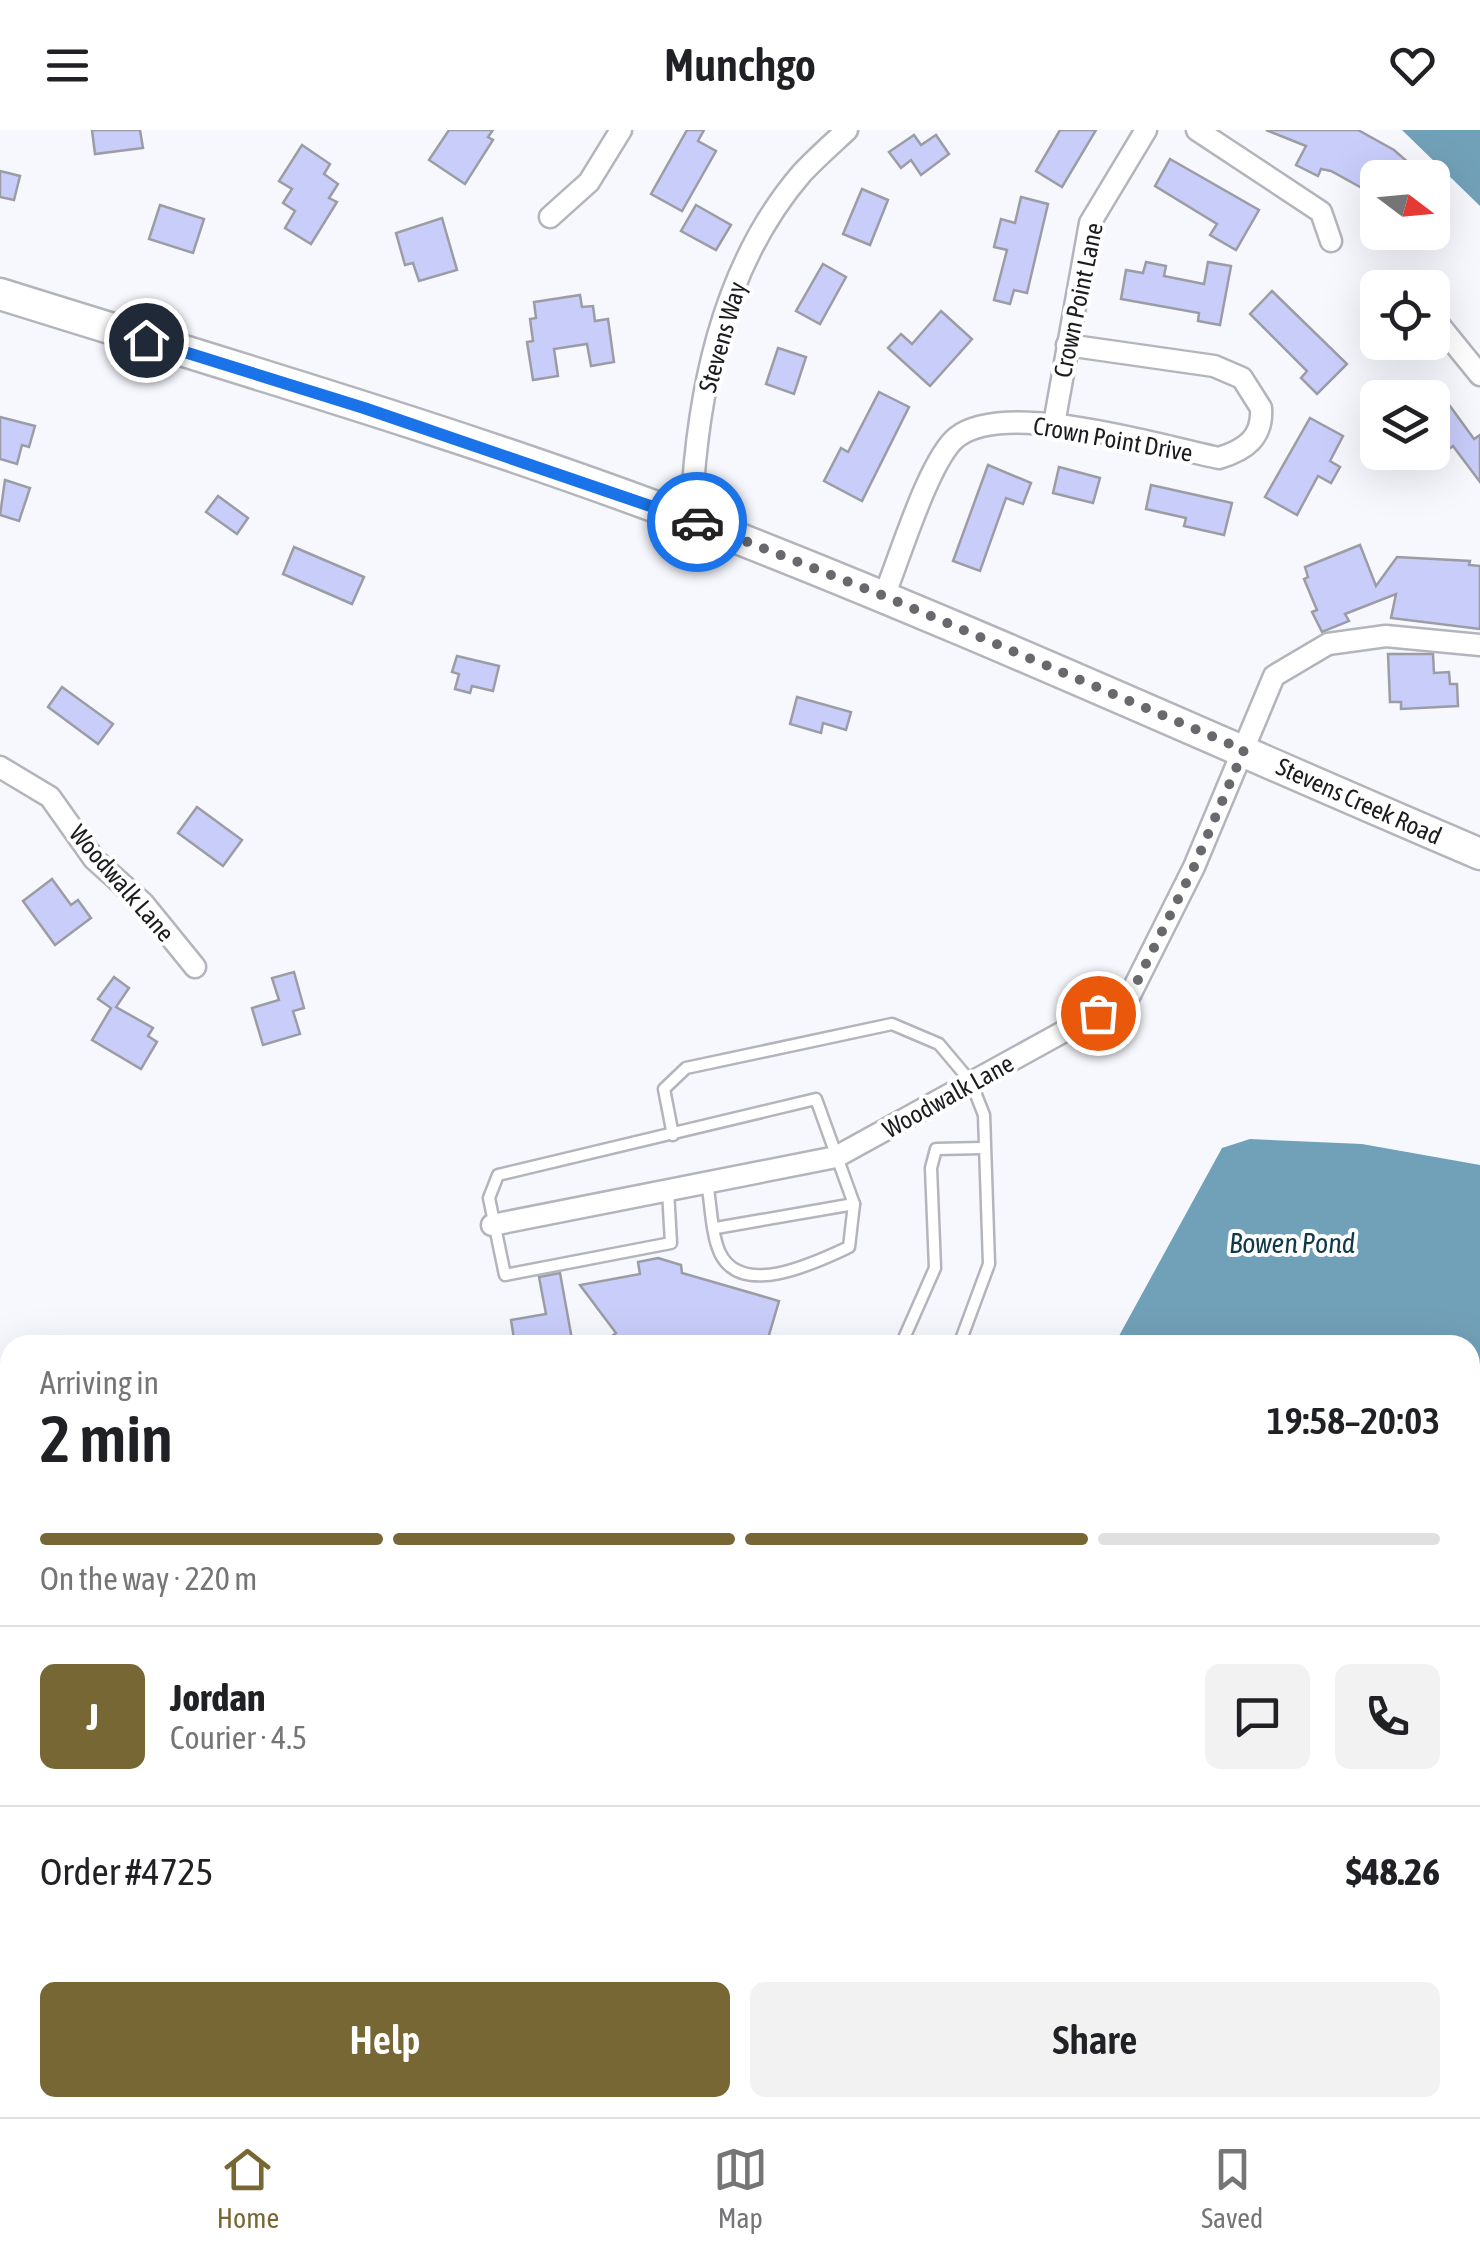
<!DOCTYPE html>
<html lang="en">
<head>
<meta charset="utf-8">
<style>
	:root { --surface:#fff; --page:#f2f2f2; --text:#202124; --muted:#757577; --line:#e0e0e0; --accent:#776734 }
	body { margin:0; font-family:"Asap Condensed",sans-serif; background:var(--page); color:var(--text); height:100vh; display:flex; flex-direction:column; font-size:38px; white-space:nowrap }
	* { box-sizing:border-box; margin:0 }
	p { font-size:32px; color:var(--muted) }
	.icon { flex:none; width:55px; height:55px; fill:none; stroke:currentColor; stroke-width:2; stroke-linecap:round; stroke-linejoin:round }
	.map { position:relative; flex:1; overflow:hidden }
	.sheet { position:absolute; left:0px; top:1205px; width:1480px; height:782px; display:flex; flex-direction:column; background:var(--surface); border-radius:30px 30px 0 0; box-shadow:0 10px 40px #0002 }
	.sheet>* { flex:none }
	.needle { width:65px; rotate:106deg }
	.controls { position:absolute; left:1360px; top:30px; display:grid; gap:20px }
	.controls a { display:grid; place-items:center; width:90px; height:90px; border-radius:15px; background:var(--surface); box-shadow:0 10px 40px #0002; font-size:50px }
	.pin { position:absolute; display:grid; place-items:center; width:85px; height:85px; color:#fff; margin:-42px; border:5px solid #fff; border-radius:50%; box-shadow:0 2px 10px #0007 }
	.courier { position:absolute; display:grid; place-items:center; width:100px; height:100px; margin:-50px; border:8px solid #1a73e8; border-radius:50%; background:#fff; color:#222; box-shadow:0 2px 12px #0007 }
	.overview em { font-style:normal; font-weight:600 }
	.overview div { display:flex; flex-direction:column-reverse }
	.overview { display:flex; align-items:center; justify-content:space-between; height:170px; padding:0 40px }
	h1 { font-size:65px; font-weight:600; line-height:75px }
	.bar { display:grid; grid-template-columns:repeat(4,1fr); gap:15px 10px; align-content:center; height:120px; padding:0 40px }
	.bar i { height:12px; border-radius:8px; background:var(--line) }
	.bar .active { background:var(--accent) }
	.bar p { grid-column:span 4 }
	.line { display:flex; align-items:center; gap:25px; padding:0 40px; border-top:2px solid var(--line) }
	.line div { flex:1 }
	.round { display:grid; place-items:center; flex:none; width:105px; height:105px; border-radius:15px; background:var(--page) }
	.button { display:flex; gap:20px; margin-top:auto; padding:20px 40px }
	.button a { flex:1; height:115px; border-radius:15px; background:var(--accent); color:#fff; font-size:40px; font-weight:600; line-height:115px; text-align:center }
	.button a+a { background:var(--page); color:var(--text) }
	header { display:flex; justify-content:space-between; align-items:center; height:130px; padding:0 40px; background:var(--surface); font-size:45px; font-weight:600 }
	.tabs { display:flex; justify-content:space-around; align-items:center; height:140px; border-top:2px solid var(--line); background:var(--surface); font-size:28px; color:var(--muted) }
	.tabs a { display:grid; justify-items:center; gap:5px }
	.tabs .active { color:var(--accent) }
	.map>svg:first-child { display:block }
</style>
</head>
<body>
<header><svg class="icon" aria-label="menu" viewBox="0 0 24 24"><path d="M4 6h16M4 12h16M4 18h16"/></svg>Munchgo<svg class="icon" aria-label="heart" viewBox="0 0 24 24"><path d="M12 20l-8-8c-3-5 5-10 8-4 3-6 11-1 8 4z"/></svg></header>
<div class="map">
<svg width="1480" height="1987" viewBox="0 0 1480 1987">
	<rect width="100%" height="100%" fill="#f7f8fe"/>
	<g fill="#71a1b8">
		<polygon points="1402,0 1480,0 1480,76"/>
		<polygon points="1250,1009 1362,1014 1480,1035 1480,1249 1470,1249 1470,1215 1114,1215 1222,1018"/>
		<polygon points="708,1978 1273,1978 1274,1987 707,1987"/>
	</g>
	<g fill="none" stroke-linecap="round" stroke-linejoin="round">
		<polyline stroke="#71a1b8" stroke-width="5" points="1430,1987 1430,1978"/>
	</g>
	<g fill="#c8cdfa" stroke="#9c9da4" stroke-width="2.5">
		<polygon points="92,0 140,0 143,18 95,24"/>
		<polygon points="449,0 493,0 488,7 493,10 465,54 429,30"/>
		<polygon points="687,0 704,0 698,11 716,21 682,81 651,64"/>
		<polygon points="1060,0 1096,0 1062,57 1036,41"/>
		<polygon points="1266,0 1358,0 1394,20 1426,48 1378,48 1378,67 1331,41 1321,39 1318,46 1296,35 1306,16"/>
		<polygon points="914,5 921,15 936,5 949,24 921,45 911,30 901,38 889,22"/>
		<polygon points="302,15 330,34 324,44 338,54 329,68 337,72 311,114 285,98 295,81 283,73 292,59 279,51"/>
		<polygon points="1170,29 1259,80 1236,120 1210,105 1217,94 1155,56"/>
		<polygon points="0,41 20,46 14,70 0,67"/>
		<polygon points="862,59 888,70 870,115 843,104"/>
		<polygon points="1021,67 1048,74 1027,163 1014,160 1010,174 994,170 1007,120 994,117 1001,89 1015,93"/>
		<polygon points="160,75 204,89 193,123 149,109"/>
		<polygon points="696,75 731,95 716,120 681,101"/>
		<polygon points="442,88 457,140 419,151 413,133 405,135 396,103"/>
		<polygon points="1146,132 1166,136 1164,146 1204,154 1208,132 1231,136 1220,195 1198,191 1199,183 1121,169 1126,140 1143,143"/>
		<polygon points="823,134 846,147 820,194 796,181"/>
		<polygon points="1272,161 1347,234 1317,264 1301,248 1307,241 1250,184"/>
		<polygon points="580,165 582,177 593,176 595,191 608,189 614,232 591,236 587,214 554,219 558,246 533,250 527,212 533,211 530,189 536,188 534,172"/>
		<polygon points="941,181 972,209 930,256 888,218 901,204 912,214"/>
		<polygon points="778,218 806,227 794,264 766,254"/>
		<polygon points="879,262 909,277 862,371 824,351 841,318 848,322"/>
		<polygon points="1450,276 1474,309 1480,305 1480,352 1453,316 1432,332 1432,289"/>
		<polygon points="0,287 35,296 29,317 22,315 17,334 0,329"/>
		<polygon points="1310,288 1343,306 1330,331 1340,337 1331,353 1318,346 1297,385 1265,367"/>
		<polygon points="988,335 1031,353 1023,374 1006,368 980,441 953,431"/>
		<polygon points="1059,337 1100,348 1093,373 1053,363"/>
		<polygon points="5,350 30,358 19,391 0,385"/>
		<polygon points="1151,355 1232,373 1224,405 1184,396 1186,388 1146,379"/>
		<polygon points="218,366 248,388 237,404 206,382"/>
		<polygon points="1360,415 1376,456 1397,427 1470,431 1469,435 1480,436 1480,499 1391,488 1396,464 1345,484 1349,491 1322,502 1312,482 1317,480 1304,449 1308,447 1305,437"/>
		<polygon points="294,417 364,447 352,474 283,444"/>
		<polygon points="1388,524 1433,524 1434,543 1449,542 1450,554 1457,554 1458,576 1401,579 1401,572 1390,572"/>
		<polygon points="457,526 499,536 493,561 472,556 470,563 455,559 459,544 452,542"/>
		<polygon points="62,557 113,594 98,614 48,577"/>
		<polygon points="797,567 851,582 846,600 823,593 821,603 790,594"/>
		<polygon points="197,677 242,710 223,736 178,703"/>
		<polygon points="52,749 71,775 78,770 91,788 55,815 23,771"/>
		<polygon points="294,842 304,878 293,881 300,904 263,915 252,878 279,870 272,848"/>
		<polygon points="114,847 129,858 116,877 153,898 148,906 157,912 141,939 92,910 111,878 98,869"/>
		<polygon points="658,1128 681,1135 682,1143 779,1171 766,1215 600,1215 616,1203 580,1155 640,1144 638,1132"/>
		<polygon points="560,1143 573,1215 515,1215 511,1190 546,1184 539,1147"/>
	</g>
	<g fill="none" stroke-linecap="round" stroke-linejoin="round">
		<g stroke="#b4b5bc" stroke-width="15">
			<g id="lane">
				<polyline points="673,1005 664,959 686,938 892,894 939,914 971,952 984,985 989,1134 959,1215"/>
				<path d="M668,1061L671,1113L505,1145L489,1068L498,1045L816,969L854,1074L849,1117C817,1132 742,1169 720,1123C711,1104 711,1073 707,1053"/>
				<polyline points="716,1098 854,1074"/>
				<polyline points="901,1215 935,1138 931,1038 936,1019 983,1018"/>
			</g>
		</g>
		<g stroke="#b4b5bc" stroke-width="25">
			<g id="street">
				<polyline points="1197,0 1321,82 1331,111"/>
				<polyline points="550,87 589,52 621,0"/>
				<polyline points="1432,186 1480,245"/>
				<polyline points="1054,294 1090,93 1146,0"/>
				<path d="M691,390C696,269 720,138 802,43C816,28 832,14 847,0"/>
				<path d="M884,466C899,430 929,329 957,307C1006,269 1160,316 1219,328C1245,320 1263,308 1261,278L1242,248L1214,236L1067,215"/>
				<polyline points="0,637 50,667 94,729 143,773 195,837"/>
				<polyline points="492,1095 836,1027 1130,865 1194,737 1274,546 1328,514 1386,506 1480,515"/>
			</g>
		</g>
		<g stroke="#b4b5bc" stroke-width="35">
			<path id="secondary" d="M0,164C233,237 468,305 696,392C961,494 1219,613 1480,724"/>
		</g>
		<use href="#lane" stroke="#fff" stroke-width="10"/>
		<use href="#street" stroke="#fff" stroke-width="20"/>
		<use href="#secondary" stroke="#fff" stroke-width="30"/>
	</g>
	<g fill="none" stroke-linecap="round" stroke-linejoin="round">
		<polyline stroke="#68696c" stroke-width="10" stroke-dasharray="0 18" points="697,392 884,466 1244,620 1194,737 1130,866 1098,883"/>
		<polyline stroke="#1a73e8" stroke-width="12" points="146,210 364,278 697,392"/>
	</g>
	<g text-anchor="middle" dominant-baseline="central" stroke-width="8" stroke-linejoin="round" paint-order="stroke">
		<g font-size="25" fill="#1b1c1e" stroke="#fff">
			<text transform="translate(1078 170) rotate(-78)">Crown Point Lane</text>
			<text transform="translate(722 207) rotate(-74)">Stevens Way</text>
			<text transform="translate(1113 309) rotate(10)">Crown Point Drive</text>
			<text transform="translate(1359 671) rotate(24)">Stevens Creek Road</text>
			<text transform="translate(122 753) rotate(49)">Woodwalk Lane</text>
			<text transform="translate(948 966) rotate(-29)">Woodwalk Lane</text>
		</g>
		<g font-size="28" font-style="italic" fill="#0f394b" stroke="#fff">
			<text x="1292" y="1113">Bowen Pond</text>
		</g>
	</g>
</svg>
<div class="controls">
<a><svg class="needle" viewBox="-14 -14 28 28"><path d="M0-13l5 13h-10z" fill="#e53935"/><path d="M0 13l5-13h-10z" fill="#757577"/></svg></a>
<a><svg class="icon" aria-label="locate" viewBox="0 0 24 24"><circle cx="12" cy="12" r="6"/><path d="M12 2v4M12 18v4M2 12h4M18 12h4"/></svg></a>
<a><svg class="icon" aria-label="layers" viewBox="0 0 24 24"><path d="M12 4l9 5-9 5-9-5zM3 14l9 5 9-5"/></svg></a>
</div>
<div class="pin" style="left:1098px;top:883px;background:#ea580c"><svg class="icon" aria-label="bag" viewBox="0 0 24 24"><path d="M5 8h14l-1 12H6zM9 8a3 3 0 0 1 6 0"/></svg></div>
<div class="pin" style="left:146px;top:210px;background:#1f2937"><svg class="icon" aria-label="home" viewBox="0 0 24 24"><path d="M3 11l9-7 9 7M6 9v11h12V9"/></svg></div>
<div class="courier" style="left:697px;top:392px"><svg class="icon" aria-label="car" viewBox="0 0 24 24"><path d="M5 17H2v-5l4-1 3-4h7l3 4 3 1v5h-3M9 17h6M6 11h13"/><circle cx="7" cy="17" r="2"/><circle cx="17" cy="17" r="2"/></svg></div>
<section class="sheet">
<div class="overview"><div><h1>2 min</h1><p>Arriving in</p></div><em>19:58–20:03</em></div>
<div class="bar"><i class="active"></i><i class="active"></i><i class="active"></i><i></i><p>On the way · 220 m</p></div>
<div class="line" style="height:180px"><b class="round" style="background:var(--accent);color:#fff">J</b><div><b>Jordan</b><p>Courier · 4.5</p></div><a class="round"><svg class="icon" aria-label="chat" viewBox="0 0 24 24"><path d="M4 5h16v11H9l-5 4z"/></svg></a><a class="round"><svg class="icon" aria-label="phone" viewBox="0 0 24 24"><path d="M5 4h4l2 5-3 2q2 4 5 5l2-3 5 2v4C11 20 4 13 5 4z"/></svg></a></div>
<div class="line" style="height:130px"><div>Order #4725</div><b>$48.26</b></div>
<div class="button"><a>Help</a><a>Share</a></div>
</section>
</div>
<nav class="tabs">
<a class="active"><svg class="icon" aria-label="home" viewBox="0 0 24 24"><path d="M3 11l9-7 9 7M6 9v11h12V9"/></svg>Home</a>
<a><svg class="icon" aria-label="map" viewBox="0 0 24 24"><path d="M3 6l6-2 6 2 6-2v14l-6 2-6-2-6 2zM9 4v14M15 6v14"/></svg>Map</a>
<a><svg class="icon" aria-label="saved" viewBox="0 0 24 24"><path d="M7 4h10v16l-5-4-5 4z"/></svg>Saved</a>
</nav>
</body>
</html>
